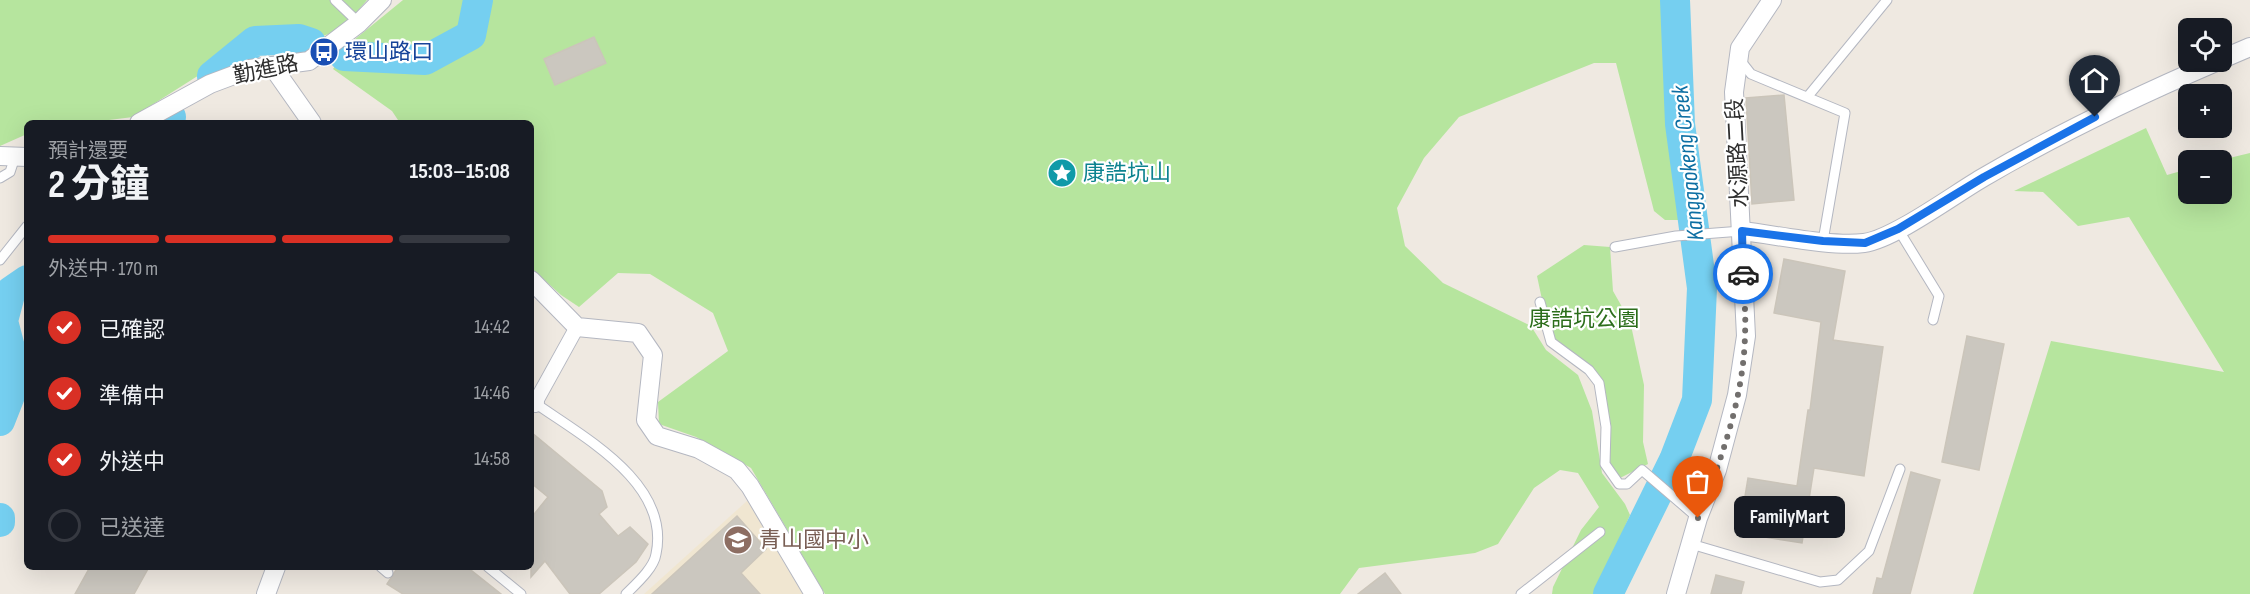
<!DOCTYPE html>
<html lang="zh-TW">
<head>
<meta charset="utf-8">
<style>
	:root { --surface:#171b24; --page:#242831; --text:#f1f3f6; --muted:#9ea1a6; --line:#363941; --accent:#d93025 }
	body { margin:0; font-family:"Sofia Sans Condensed","Noto Sans TC",sans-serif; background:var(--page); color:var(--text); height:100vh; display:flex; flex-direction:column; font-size:22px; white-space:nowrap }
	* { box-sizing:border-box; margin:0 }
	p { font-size:20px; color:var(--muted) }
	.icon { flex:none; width:33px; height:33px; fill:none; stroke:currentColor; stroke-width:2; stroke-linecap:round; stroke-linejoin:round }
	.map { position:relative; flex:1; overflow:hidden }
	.side { position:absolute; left:24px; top:120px; width:510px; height:450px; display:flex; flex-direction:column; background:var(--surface); border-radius:9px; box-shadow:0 6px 24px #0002 }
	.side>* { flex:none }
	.tools { position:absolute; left:2178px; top:18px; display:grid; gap:12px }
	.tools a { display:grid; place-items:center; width:54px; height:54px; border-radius:9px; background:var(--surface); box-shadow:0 6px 24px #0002; font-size:30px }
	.pin { position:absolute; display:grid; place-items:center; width:51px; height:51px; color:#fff; margin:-62px -26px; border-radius:50% 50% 50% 0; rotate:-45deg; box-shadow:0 0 6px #0007 }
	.pin .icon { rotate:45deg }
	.courier { position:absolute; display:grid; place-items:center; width:60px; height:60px; margin:-30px; border:4px solid #1a73e8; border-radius:50%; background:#fff; color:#222; box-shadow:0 2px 8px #0007 }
	.bubble { position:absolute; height:42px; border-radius:9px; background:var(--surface); box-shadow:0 6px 24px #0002; font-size:20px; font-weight:700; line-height:42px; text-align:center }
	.headline em { font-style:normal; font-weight:700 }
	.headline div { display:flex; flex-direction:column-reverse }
	.headline { display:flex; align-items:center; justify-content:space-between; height:102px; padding:0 24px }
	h1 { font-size:39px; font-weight:700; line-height:45px }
	.bar { display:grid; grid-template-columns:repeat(4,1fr); gap:9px 6px; align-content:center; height:72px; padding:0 24px }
	.bar i { height:8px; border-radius:4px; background:var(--line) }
	.bar .current { background:var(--accent) }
	.bar p { grid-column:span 4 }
	ol { padding:0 24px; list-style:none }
	li { display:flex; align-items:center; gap:18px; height:66px }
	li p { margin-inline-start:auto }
	li .icon { padding:6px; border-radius:50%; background:var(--accent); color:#fff; stroke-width:4 }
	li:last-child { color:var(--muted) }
	li i { width:33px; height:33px; border:3px solid var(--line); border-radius:50% }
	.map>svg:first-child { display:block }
</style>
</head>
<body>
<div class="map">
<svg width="2250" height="594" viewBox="0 0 2250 594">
	<rect width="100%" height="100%" fill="#efe9e1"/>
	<polygon fill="#f0e6d1" points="748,500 803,594 644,594"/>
	<g fill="#b6e59e">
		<polygon points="0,0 367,0 346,25 334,32 287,49 249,52 196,77 133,117 85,123 27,123 27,134 0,146"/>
		<polygon points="403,0 1666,0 1666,67 1681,201 1679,220 1665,220 1654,211 1616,63 1594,63 1459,117 1424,158 1397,208 1405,246 1443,283 1531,326 1546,350 1578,375 1592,411 1602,473 1625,504 1630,515 1595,594 1552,594 1553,587 1581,530 1599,507 1578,473 1560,470 1534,488 1498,544 1475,553 1359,568 1340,594 825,594 751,468 696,437 659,424 658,402 728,351 713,313 650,274 618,273 579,307 561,295 531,268 531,123 400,123 392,111 333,69 354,40"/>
		<polygon points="2146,128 2167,175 2188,169 2188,194 2222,194 2221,160 2250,153 2250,594 1973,594 2051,341 2224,372 2129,217 2078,226 2043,192 2014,191"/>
		<polygon points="1584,245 1610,247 1613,291 1630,321 1644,385 1643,442 1648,464 1620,478 1607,461 1608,421 1599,375 1551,342 1537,276"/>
	</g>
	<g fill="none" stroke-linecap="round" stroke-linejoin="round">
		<g stroke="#75cff0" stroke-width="30">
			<polyline points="344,56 425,60 471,35 478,0"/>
			<polyline points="212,76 255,41 299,39 311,43"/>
			<polyline points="165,123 171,117"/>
			<polyline points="0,421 11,393 12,355 3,321 11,291 27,280"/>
			<polyline points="0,518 0,522"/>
			<polyline points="1608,594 1674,460 1697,400 1702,288 1680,124 1675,0"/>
		</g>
	</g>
	<g fill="#cbc7bf" stroke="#cbc5ba" stroke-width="1.5">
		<polygon points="594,37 606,63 555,85 544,59"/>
		<polygon points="1784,95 1794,200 1752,204 1746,98"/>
		<polygon points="1784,259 1845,271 1833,340 1883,347 1864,476 1814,468 1802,543 1739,533 1748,478 1797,486 1808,410 1810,410 1821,322 1774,313"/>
		<polygon points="1967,336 2004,344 1979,470 1942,462"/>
		<polygon points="531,432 602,491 607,507 599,514 618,536 630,527 648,544 636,562 599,594 570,594 545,561 531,577 531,518 548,497 531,483"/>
		<polygon points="1911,472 1940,480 1910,594 1873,594 1877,578 1882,579"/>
		<polygon points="737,516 766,549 741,573 760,594 652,594"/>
		<polygon points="90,567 149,567 134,594 75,594"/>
		<polygon points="398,567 467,567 501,594 403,594 387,584"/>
		<polygon points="1385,573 1401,594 1358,594"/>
		<polygon points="1716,575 1744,582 1741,594 1711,594"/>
	</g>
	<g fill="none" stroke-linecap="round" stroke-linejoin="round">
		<g stroke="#b4b7c1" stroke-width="11">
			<g id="service">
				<polyline points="335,0 359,23"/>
				<polyline points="1740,60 1751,74 1845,113 1823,241"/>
				<polyline points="1809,95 1887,0"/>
				<polyline points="0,178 10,172 15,157"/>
				<polyline points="1898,229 1939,296 1933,320"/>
				<polyline points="1615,247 1676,236 1742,231"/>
				<polyline points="0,260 27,226"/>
				<polyline points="1540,302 1551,342 1589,370 1599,383 1606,427 1605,464 1619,484 1627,484 1642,470 1698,518"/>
				<path d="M535,403C583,437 671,483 656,554C654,568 636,584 626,594"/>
				<polyline points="1691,544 1820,582 1838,580 1869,551 1900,469"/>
				<polyline points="381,567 388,573"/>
				<polyline points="488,567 521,594"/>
				<polyline points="1521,594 1600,532"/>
			</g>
		</g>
		<g stroke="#b4b7c1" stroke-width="16">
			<polyline id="pedestrian" points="535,403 577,327"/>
		</g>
		<g stroke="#b4b7c1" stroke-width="20">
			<g id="minor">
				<polyline points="2222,59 2250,47"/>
				<polyline points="272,66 312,123"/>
				<polyline points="139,123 210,84 250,69 309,61 359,23 382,0"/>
				<polyline points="0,156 27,157"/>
				<path d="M1742,231C1777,235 1830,247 1864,243C1894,239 1956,193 1984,177C2059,133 2137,96 2216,62"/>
				<polyline points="531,280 577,327 638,333 653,355 646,420 657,436 699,449 737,470 750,486 814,594"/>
				<polyline points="531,400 535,403"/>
				<polyline points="266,594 276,567"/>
				<polyline points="1676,594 1698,518 1717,470 1737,395 1746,336 1734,92 1740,48 1772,0"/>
			</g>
		</g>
		<use href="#service" stroke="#fff" stroke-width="9"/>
		<use href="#pedestrian" stroke="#fff" stroke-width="14"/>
		<use href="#minor" stroke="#fff" stroke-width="18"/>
	</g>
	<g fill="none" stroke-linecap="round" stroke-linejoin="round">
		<path stroke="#726f6d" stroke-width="6" stroke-dasharray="0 10.8" d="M1698,518C1721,461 1744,397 1745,334C1746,314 1744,294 1743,274"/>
		<polyline stroke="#1a73e8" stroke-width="8" points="1743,274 1742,231 1823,241 1865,243 1898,229 1984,177 2095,117"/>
	</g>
	<defs>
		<g id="bus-disc" transform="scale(1.5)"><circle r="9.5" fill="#1a4fb4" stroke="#fff"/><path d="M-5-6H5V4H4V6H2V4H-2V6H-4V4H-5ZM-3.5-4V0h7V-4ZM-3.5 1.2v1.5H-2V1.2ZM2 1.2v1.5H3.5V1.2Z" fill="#fff"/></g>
		<g id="sight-disc" transform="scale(1.5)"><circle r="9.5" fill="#0f9aa8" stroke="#fff"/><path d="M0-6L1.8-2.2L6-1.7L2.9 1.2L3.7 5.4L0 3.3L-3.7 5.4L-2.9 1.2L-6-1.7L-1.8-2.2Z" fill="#fff"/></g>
		<g id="school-disc" transform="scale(1.5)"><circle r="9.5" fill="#8d6e63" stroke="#fff"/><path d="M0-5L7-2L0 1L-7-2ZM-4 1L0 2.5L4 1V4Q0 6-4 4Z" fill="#fff"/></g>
	</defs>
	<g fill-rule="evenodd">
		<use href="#bus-disc" x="324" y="52"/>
		<use href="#sight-disc" x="1062" y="173"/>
		<use href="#school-disc" x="738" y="540"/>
	</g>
	<g text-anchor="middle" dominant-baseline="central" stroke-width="4.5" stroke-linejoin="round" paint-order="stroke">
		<g font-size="22" fill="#164399" stroke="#fff" text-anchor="start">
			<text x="345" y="52">環山路口</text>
		</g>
		<g font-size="22" fill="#2e2e2e" stroke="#fff">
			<text transform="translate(266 70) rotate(-12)">勤進路</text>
			<text transform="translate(1738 153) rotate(-93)">水源路二段</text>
		</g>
		<g font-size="22" fill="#0d838f" stroke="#fff" text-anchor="start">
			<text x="1083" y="173">康誥坑山</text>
		</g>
		<g font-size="22" fill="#2c6e1b" stroke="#fff">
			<text x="1584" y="319">康誥坑公園</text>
		</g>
		<g font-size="22" fill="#785e54" stroke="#fff" text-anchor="start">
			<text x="759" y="540">青山國中小</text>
		</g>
		<g font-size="24" font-style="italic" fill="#0d6fa3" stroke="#fff">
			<text transform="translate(1688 163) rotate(-96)">Kanggaokeng Creek</text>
		</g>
	</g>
</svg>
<div class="tools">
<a><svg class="icon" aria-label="locate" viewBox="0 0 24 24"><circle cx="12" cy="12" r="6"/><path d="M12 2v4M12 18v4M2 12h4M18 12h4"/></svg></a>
<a>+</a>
<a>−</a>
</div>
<div class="pin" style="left:1698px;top:518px;background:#ea580c"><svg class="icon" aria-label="bag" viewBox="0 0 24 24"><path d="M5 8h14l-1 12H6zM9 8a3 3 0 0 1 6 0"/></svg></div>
<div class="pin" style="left:2095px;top:117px;background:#1f2937"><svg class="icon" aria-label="home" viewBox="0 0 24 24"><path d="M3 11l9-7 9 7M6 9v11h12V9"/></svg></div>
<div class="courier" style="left:1743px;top:274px"><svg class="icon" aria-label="car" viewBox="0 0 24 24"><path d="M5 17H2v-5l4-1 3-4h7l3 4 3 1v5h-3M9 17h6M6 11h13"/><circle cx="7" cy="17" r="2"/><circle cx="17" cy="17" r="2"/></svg></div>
<div class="bubble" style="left:1734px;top:496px;width:111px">FamilyMart</div>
<section class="side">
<div class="headline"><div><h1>2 分鐘</h1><p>預計還要</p></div><em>15:03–15:08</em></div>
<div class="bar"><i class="current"></i><i class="current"></i><i class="current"></i><i></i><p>外送中 · 170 m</p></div>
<ol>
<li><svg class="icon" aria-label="check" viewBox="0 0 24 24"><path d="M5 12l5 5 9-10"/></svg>已確認<p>14:42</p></li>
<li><svg class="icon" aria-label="check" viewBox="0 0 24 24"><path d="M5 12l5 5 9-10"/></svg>準備中<p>14:46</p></li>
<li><svg class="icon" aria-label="check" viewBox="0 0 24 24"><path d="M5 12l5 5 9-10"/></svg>外送中<p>14:58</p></li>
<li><i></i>已送達</li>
</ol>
</section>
</div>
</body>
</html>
